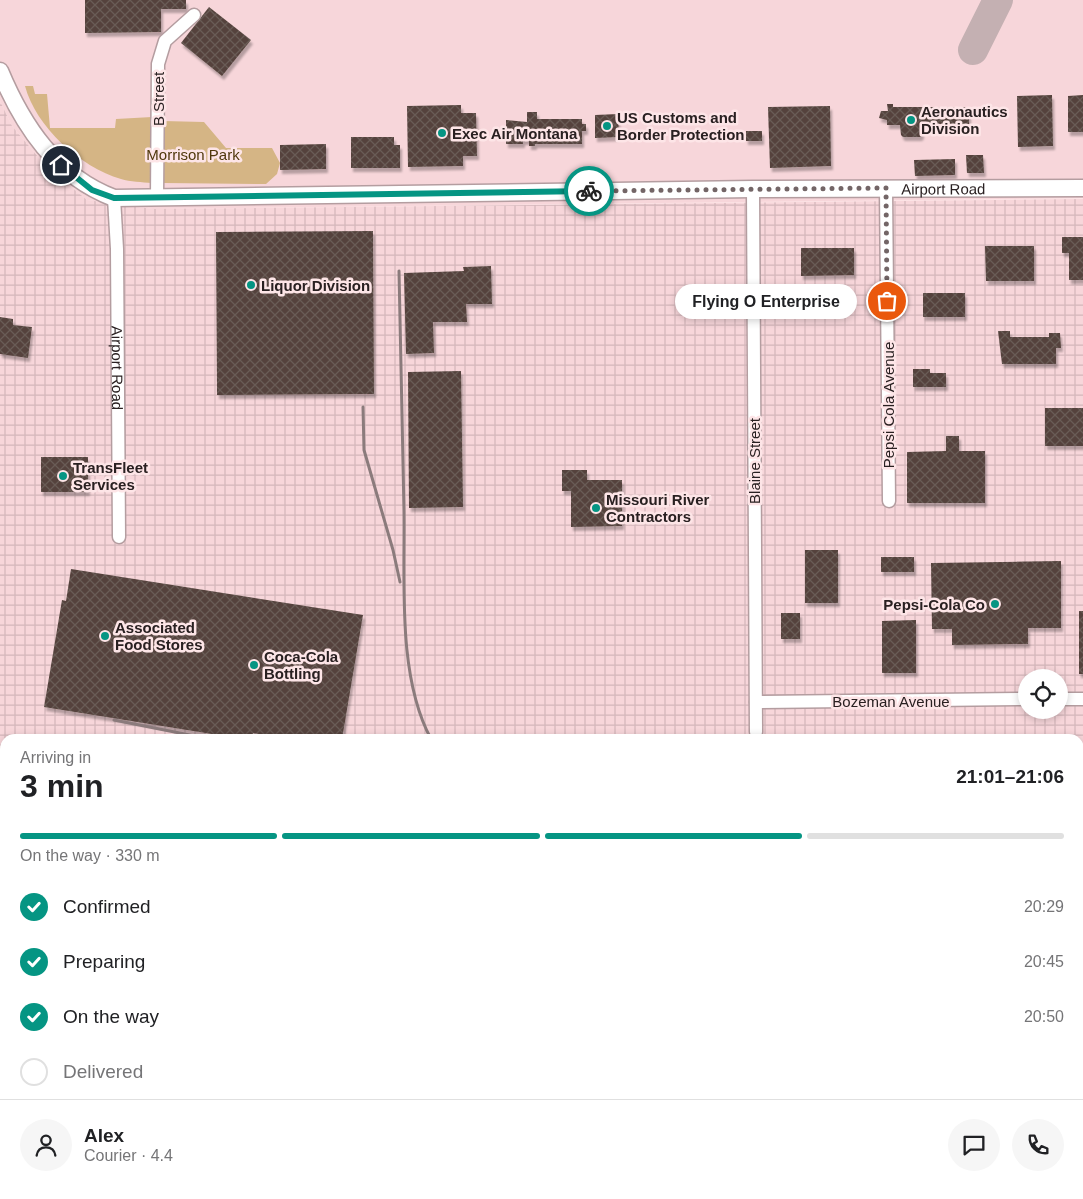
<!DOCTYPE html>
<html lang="en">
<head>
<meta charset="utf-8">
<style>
	:root { --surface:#fff; --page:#f6f6f6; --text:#202124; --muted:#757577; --line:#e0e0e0; --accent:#059583 }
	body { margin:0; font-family:Arial,sans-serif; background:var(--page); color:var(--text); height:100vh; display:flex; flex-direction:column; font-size:19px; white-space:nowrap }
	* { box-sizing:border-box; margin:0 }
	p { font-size:16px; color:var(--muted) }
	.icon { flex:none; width:28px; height:28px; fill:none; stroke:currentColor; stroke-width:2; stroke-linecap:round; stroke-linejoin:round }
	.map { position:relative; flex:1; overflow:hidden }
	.sheet { position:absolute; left:0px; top:734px; width:1084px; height:466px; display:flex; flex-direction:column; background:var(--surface); border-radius:15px 15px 0 0; box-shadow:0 2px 8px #0003 }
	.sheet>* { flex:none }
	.controls { position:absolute; left:1018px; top:669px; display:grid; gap:10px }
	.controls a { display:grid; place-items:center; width:50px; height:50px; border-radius:50%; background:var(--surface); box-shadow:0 2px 8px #0003; font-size:25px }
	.pin { position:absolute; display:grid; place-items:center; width:42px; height:42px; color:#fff; margin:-21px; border:2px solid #fff; border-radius:50%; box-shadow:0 1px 5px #0007 }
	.courier { position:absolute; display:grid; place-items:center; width:50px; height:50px; margin:-25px; border:4px solid #059583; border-radius:50%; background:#fff; color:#222; box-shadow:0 1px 6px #0007 }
	.bubble { position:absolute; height:35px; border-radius:18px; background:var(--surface); box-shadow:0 2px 8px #0003; font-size:16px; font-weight:600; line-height:35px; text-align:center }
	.head em { font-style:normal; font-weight:600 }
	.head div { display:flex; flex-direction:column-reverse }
	.head { display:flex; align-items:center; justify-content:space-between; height:85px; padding:0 20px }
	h1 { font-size:32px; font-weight:600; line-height:38px }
	.bar { display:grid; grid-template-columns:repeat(4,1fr); gap:8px 5px; align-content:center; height:60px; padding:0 20px }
	.bar i { height:6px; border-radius:4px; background:var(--line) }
	.bar .current { background:var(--accent) }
	.bar p { grid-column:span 4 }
	.line { display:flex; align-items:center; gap:12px; padding:0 20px; border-top:1px solid var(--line) }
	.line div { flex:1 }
	.round { display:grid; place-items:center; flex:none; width:52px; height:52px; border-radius:26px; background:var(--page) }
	ol { padding:0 20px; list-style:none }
	li { display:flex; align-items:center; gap:15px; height:55px }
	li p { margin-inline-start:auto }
	li .icon { padding:5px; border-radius:50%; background:var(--accent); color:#fff; stroke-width:4 }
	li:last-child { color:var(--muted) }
	li i { width:28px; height:28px; border:2px solid var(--line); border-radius:50% }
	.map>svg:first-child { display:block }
</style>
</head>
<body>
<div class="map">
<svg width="1083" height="1199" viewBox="0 0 1083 1199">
	<defs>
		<pattern id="industrial-grid" width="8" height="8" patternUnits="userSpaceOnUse" patternTransform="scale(1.25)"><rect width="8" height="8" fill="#f7d6da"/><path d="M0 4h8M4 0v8" fill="none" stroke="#d4b7bb"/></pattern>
		<pattern id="building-cross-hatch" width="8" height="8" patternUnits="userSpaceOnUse" patternTransform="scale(1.25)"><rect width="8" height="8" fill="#54433c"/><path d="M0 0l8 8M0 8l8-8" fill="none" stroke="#695b56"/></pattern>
		<filter id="shadow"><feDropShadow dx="2" dy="4" stdDeviation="1" flood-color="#0004"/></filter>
	</defs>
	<rect width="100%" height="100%" fill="#fde5e7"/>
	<g fill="#f7d6da">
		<polygon points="0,0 1083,0 1083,198 153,209 87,200 45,165 12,126 0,101"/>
		<polygon points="0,769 5,770 5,981 0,980"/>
		<polygon points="1079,974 1083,975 1083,1199 899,1199 894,1195 1079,1195"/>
	</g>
	<g fill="url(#industrial-grid)" fill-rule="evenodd">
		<path d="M0,101L12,126L45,165L87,200L153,209L1083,199V975L1079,974V739H5V771L0,770ZM1026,678H1059V710H1026Z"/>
		<polygon points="0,1075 5,1076 5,1195 281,1195 281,1199 0,1199"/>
		<rect x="304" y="1195" width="533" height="4"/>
	</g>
	<g fill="#d5b585">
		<path d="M25,86H33L35,94H47L50,128H115L116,119L152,117V183C142,182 130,182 121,179C80,167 36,127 25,86Z"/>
		<polygon points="163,121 204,122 226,148 272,148 280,163 277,174 266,184 164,183"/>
	</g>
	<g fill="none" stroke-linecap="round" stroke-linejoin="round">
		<polyline stroke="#c4b0b2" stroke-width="30" points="973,50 998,0"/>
	</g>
	<g fill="url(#building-cross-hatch)" filter="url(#shadow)">
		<polygon points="85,0 186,0 186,9 161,9 161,32 85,33"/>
		<polygon points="209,7 251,40 222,76 181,43"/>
		<polygon points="1052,95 1053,146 1018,147 1017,96"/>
		<polygon points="1083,95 1083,132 1068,132 1068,96"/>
		<polygon points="887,104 893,104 893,107 969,107 969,124 922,125 922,135 920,137 903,137 901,135 900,125 887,125 887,120 879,118 881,111 888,111"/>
		<polygon points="461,105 461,113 476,113 477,156 463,156 463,166 408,167 407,106"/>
		<polygon points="830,106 831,166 770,168 768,107"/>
		<polygon points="527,112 537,112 537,119 582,119 582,124 586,124 586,131 582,131 582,144 535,144 535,146 529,146 529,141 523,141 523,144 506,144 506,120 527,122"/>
		<polygon points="618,114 619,137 595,138 595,115"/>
		<rect x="746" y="131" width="16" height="10"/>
		<polygon points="351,137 394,137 394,145 400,145 400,168 351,168"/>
		<polygon points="326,144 326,169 280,170 280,145"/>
		<polygon points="966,155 983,155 984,173 967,173"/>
		<polygon points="955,159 955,175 915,176 914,160"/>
		<polygon points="373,231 374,394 217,395 216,232"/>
		<polygon points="1062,237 1083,237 1083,280 1069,280 1069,253 1062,253"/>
		<polygon points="985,246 1034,246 1034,281 986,281"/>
		<polygon points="801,248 854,248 854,275 801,276"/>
		<polygon points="491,266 492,304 466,304 467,322 433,322 434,353 406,354 404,273 464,271 463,267"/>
		<rect x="923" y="293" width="42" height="24"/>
		<polygon points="0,317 13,319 13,325 32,327 28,358 0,354"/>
		<polygon points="998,331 1010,331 1010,337 1049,337 1049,333 1060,333 1061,348 1056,348 1056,364 1002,364"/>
		<polygon points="913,369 930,369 930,373 946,373 946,387 913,387"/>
		<polygon points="461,371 463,507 409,508 408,372"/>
		<rect x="1045" y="408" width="38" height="38"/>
		<polygon points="946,436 959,436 959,451 985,451 985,503 907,503 907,452 946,451"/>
		<rect x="41" y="457" width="47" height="35"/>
		<polygon points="562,470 587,470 587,480 622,480 622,526 571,527 571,491 562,491"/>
		<rect x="805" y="550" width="33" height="53"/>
		<rect x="881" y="557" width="33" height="15"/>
		<polygon points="1061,561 1061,628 1028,628 1028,644 952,645 952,629 932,629 931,563"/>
		<polygon points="71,569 363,615 342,739 287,739 253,733 252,739 243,739 44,707 62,600 66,601"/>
		<rect x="1079" y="611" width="4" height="63"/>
		<rect x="781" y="613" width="19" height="26"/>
		<polygon points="916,620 916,673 882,673 882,621"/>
		<rect x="110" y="1195" width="15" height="4"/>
		<rect x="328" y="1195" width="60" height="4"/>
		<rect x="480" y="1195" width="23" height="4"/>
	</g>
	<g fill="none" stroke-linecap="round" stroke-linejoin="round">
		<g stroke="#b49da0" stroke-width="15">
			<g id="minor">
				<polyline points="753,189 756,732"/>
				<polyline points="886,189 889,501"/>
				<path id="s1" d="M114,198L117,249L119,537"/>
				<polyline points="157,198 158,64 165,41 194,15"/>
				<polyline points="1059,699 1083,699"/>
				<polyline points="756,702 1026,699"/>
				<polyline points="0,1068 5,1069"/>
				<polyline points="295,1195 295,1199"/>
			</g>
		</g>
		<g stroke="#b49da0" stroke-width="19">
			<g id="tertiary">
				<path id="s2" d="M0,71C23,126 56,176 114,198L753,189L1083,188"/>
			</g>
		</g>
		<use href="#minor" stroke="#fff" stroke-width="12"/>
		<use href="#tertiary" stroke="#fff" stroke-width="16"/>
		<g stroke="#8b7b7c" stroke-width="3">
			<path d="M399,271C401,351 402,431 404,511C405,581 397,676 431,739"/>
			<polyline points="363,407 364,450 393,550 400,582"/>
			<polyline points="114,720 210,739"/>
			<polyline points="0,788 5,792"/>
			<polyline points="0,888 5,889"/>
			<polyline points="0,896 5,897"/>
			<polyline points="1079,1098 1083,1099"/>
			<polyline points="1079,1109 1083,1110"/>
			<polyline points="959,1195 965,1199"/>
			<polyline points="987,1195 996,1199"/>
			<polyline points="1070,1195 1083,1197"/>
		</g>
	</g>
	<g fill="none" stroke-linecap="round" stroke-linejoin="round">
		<polyline stroke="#736566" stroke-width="5" stroke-dasharray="0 9" points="589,191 886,188 887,301"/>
		<polyline stroke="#059583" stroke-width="6" points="61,165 92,190 114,198 589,191"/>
	</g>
	<g fill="#059583" stroke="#fde5e7" stroke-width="2">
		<circle cx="911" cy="120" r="5"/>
		<circle cx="607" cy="126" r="5"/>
		<circle cx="442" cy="133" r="5"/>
		<circle cx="251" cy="285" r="5"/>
		<circle cx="63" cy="476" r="5"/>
		<circle cx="596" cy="508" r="5"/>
		<circle cx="995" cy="604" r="5"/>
		<circle cx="105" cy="636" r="5"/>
		<circle cx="254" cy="665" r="5"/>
	</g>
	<g text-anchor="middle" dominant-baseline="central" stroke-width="5" stroke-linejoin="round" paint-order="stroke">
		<g font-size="15" fill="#292021" stroke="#fde5e7">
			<text transform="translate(158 99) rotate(-90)">B Street</text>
			<text stroke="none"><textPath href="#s2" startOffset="1005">Airport Road</textPath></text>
			<text stroke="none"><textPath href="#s1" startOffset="170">Airport Road</textPath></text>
			<text transform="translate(888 405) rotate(-90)">Pepsi Cola Avenue</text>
			<text transform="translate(754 461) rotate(-90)">Blaine Street</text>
			<text x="891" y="701">Bozeman Avenue</text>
		</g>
		<g font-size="15" font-weight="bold" fill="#292021" stroke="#fde5e7" text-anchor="start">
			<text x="921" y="111">Aeronautics<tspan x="921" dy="17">Division</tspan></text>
			<text x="617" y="117">US Customs and<tspan x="617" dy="17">Border Protection</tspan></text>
			<text x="452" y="133">Exec Air Montana</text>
			<text x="261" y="285">Liquor Division</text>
			<text x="73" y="467">TransFleet<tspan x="73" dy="17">Services</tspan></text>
			<text x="606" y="499">Missouri River<tspan x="606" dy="17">Contractors</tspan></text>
			<text x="985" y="604" text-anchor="end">Pepsi-Cola Co</text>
			<text x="115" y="627">Associated<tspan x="115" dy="17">Food Stores</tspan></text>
			<text x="264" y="656">Coca-Cola<tspan x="264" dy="17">Bottling</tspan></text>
		</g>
		<g font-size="15" fill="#50380c" stroke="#fde5e7">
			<text x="193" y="154">Morrison Park</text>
		</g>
	</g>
</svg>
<div class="controls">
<a><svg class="icon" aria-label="locate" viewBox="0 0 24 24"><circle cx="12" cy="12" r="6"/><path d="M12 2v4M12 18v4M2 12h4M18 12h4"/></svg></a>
</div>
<div class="pin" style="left:887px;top:301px;background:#ea580c"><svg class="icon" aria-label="bag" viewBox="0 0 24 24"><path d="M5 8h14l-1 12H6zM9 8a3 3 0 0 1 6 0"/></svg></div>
<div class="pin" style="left:61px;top:165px;background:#1f2937"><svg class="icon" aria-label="home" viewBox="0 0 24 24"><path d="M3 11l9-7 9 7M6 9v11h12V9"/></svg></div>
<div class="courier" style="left:589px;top:191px"><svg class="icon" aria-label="bike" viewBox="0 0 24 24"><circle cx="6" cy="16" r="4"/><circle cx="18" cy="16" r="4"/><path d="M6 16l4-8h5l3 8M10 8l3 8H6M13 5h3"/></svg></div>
<div class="bubble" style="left:675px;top:284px;width:182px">Flying O Enterprise</div>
<section class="sheet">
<div class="head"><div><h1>3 min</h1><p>Arriving in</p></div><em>21:01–21:06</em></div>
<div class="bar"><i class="current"></i><i class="current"></i><i class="current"></i><i></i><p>On the way · 330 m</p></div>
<ol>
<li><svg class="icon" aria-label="check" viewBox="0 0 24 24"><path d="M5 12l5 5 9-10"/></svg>Confirmed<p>20:29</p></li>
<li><svg class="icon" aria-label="check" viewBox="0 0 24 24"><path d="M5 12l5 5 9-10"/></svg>Preparing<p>20:45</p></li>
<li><svg class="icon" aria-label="check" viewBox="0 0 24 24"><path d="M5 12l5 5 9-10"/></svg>On the way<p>20:50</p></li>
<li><i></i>Delivered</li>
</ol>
<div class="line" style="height:90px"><a class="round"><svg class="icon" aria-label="person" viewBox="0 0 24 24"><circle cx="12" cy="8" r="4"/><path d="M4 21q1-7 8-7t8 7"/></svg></a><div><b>Alex</b><p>Courier · 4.4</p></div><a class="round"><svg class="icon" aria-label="chat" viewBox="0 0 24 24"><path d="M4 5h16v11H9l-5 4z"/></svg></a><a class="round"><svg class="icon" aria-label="phone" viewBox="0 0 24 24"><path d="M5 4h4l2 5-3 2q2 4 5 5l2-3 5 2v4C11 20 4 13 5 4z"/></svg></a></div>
</section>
</div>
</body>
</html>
